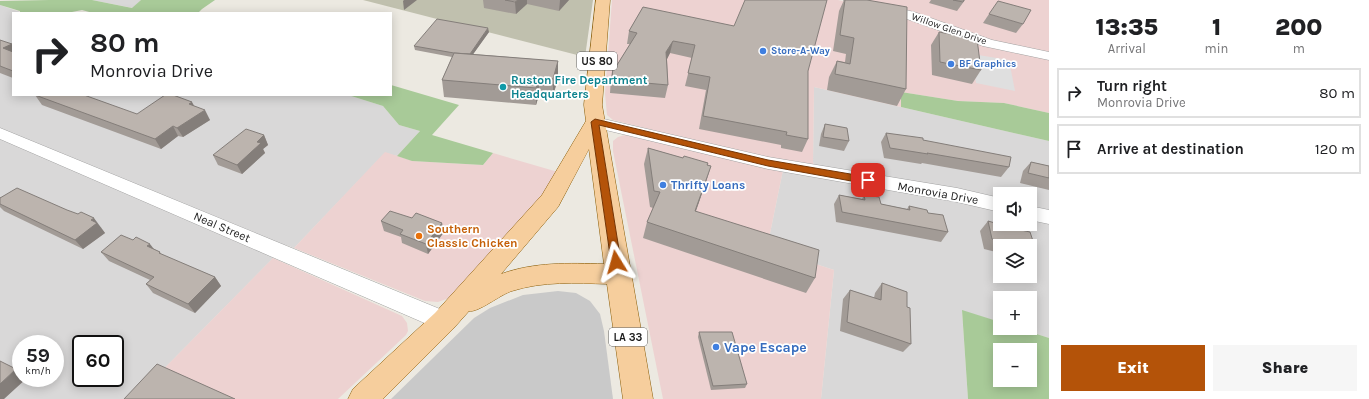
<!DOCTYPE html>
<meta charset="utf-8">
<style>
:root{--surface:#fff;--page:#f6f6f6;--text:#202124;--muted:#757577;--line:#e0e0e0;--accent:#b45309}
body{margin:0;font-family:Karla,sans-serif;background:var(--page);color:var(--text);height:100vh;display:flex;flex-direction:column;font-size:15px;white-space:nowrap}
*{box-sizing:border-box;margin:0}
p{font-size:13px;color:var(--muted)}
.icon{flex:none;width:22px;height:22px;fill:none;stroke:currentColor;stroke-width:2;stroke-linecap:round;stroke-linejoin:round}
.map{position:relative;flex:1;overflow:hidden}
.panel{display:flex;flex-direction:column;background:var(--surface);width:320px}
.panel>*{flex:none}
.guide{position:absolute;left:12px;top:12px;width:380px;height:84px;border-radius:0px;box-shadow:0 2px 10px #0003;background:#fff;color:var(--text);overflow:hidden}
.controls{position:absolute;left:993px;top:187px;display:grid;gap:8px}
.controls a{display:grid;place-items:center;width:44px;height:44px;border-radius:0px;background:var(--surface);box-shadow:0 2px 10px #0003;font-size:20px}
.speed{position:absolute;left:12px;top:335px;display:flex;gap:8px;font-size:20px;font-weight:700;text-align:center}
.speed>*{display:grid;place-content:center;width:52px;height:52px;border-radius:50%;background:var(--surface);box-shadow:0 2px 10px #0003;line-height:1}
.speed small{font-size:10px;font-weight:400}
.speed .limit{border:2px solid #111;border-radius:6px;background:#fff;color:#111}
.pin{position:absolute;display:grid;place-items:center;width:34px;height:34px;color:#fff;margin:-17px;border-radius:8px;box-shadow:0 2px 6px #0006}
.me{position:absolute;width:44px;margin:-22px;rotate:352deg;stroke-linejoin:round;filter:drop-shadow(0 0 3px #0008)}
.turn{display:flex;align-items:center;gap:14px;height:84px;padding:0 12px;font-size:18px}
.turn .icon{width:52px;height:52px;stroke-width:2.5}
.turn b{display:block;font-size:28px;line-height:34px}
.eta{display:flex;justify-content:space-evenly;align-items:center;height:68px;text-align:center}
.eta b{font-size:24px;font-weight:800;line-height:28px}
.button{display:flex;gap:8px;margin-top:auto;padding:8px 12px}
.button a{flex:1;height:46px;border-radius:0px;background:var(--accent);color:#fff;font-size:16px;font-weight:800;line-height:46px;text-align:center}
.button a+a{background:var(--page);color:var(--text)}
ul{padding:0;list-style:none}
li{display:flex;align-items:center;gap:12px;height:50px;margin:0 8px 6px;padding:0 4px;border:2px solid var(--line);border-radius:0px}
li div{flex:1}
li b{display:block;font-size:15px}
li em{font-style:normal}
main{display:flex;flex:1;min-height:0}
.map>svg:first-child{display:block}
.residential{fill:#d9d8d8;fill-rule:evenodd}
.commercial{fill:#edd2d1}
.religious{fill:#c9c9c9}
.construction{fill:#c0c0ae}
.forest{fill:#a8ca98;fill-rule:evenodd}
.parking{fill:#dfdfdf}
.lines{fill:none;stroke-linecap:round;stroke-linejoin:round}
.minor-casing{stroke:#a2a2a2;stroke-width:1}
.major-casing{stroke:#8a5d08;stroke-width:1}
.minor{fill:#fff;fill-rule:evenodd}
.major{fill:#f6ce9d;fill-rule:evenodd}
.wall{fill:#a29b96}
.shaded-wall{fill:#847e7a}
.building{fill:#bcb4ae;stroke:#847e7a}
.route{fill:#b45309;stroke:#753606}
.shop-dot{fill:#3f7fe0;stroke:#fff;stroke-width:1.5}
.culture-dot{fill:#0f9aa8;stroke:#fff;stroke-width:1.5}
.food-dot{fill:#e8710a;stroke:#fff;stroke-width:1.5}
.labels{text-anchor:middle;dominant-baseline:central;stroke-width:3.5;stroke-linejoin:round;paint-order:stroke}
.far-street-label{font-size:10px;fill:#1b1b1b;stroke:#fff}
.far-shop-label{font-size:10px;font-weight:bold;fill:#366cbe;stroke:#fff;text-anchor:start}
.shield{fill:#fff;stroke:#5f5f5f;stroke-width:1}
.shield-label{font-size:11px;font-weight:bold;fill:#1b1b1b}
.culture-label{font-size:12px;font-weight:bold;fill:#0d838f;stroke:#fff;text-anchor:start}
.shop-label{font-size:12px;font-weight:bold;fill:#366cbe;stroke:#fff;text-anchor:start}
.street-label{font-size:12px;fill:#1b1b1b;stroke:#fff}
.food-label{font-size:12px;font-weight:bold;fill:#c56008;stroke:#fff;text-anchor:start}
.near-shop-label{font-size:14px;font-weight:bold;fill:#366cbe;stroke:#fff;text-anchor:start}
</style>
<main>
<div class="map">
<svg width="1049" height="399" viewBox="0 0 1049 399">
<rect width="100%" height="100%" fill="#ece9e1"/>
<g class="residential">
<polygon points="92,0 141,0 133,8"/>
<path d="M 0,5 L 20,12 L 20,13 L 13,13 L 13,95 L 348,95 L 383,106 L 399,125 L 420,131 L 397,156 L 385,153 L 294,248 L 286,245 L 134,399 L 0,399 ZM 21,344 L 55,344 L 55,378 L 21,378 ZM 81,344 L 115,344 L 115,378 L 81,378 Z"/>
<path d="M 814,87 L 1049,141 L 1049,338 L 1018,328 L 1030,328 L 1030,298 L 1000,298 L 1000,322 L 962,311 L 968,399 L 821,399 L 834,270 L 767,248 L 783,170 L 815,167 L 813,162 ZM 1000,194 L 1030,194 L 1030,224 L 1000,224 ZM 1000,246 L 1030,246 L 1030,276 L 1000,276 Z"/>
</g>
<g class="commercial">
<polygon points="612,0 838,0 894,14 951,35 1049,60 1049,113 1004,103 958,101 901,92 901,107 814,87 813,162 815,167 767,159 613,120 607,115 605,94"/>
<polygon points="861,0 1049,0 1049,52 990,40"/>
<polygon points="625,135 783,170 767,248 834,270 821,399 663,399 613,151 613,141 618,137"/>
<polygon points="385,152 413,161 483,165 493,153 558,172 552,183 493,256 449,298 438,302 425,301 294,248"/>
<polygon points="273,258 402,316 407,323 408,331 406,335 338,399 134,399"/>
</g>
<polygon class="religious" points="558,291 576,293 590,301 600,314 604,331 613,399 391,399 474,318 490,308 523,295"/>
<polygon class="construction" points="363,0 593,0 585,57"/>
<g class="forest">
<polygon points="49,0 92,0 132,8 141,0 215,0 202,9 198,13 93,13 82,10 67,13 20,13 20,11 0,5 0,1"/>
<polygon points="391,85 459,105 432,135 493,153 483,165 412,161 397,156 420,131 399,125 383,106 348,95 391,95"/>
<polygon points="901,92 958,101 1004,103 1049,113 1049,141 901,107"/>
<path d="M 962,310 L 1000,322 L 1000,328 L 1018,328 L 1049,338 L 1049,399 L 968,399 ZM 1000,350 L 1030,350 L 1030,380 L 1000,380 Z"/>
</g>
<polygon class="parking" points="972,54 1009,60 1015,91 976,83"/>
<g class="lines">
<g class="minor-casing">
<g id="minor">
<polygon points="844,0 865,0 914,12 992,40 1049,52 1049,60 983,46 904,18 846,3"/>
<polygon points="595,117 768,157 957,188 1000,198 1000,212 957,202 768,169 589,126 587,122 589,118"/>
<polygon points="0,128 452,314 455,321 452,328 444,331 436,328 0,139"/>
<polygon points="1030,206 1049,210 1049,224 1030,220"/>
</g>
</g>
<g class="major-casing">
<path id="major" d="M 596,0 L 610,0 L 602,105 L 653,399 L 623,399 L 607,284 C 576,283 543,281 512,291 C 501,294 478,313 469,311 L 453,329 L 383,399 L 348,399 L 353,389 L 435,313 L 542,195 L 586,121 L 584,105 ZM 589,149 L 604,264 C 569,263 534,262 501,274 L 558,207 Z"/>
</g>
<use href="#minor" class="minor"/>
<use href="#major" class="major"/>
</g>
<g class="wall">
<polygon points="483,0 569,0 559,11 527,4 516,14 484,8"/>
<polygon points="844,0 867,0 906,89 897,106 827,90 829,77 837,61 845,62 846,54 833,51 839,11"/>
<polygon points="931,0 965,0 957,11 929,3"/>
<polygon points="643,7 808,71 808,139 802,152 781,148 781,145 699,129 706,90 685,86 692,58 670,53 667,59 668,85 665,98 610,93 611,78 613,65 617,65 630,44 627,44 629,31"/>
<polygon points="989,14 1023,24 1016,33 983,23"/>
<polygon points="489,32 473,54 558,61 558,78 553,96 539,95 536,105 444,97 442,80 452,57 415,50 414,46"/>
<polygon points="939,32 981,70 972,84 932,75 931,45"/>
<polygon points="0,40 13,46 13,78 0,73"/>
<polygon points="35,95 137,114 195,106 210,120 183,137 178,136 161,149 42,105"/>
<polygon points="825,124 849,141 844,151 819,146 821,134"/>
<polygon points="886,133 923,140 1009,167 1001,177 922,163 921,164 884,158 881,142"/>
<polygon points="264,135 268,145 263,149 265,153 242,174 218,165 213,155"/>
<polygon points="648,148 683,158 708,163 706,182 696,211 815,278 806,293 643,238 647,222 653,208 650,207 644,164"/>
<polygon points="1031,162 1049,166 1049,190 1020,183 1023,171"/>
<polygon points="839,195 862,199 864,195 881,204 907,209 909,206 928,213 948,232 941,242 836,222 834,204"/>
<polygon points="0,197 102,228 101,228 105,233 83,249 4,211 0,207"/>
<polygon points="995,220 1021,230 1036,250 1030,255 1030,246 1000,246 1000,253 984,249 980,231 988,221 992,223"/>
<polygon points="381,221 444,232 428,254 402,243 401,237 384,231"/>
<polygon points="154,249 160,252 162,255 215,277 221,286 195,313 153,293 146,284 150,280 109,261 101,252"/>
<polygon points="882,283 907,307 911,344 903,352 840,331 843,299 850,290 874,298 875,293"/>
<polygon points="699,332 747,384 745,388 711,390 698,337"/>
</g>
<g class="shaded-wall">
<polygon points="404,0 417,0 404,10 403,1"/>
<polygon points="518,0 527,0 527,4 516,14 515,2"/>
<polygon points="560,0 569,0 559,11"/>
<polygon points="488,28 489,32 469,60 469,56"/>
<polygon points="673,41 670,53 664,65 666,52"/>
<polygon points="12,44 13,46 13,56 3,48"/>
<polygon points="558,61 558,78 553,96 553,79"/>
<polygon points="539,78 539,95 536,105 536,88"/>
<polygon points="192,102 197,111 189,104"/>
<polygon points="205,110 210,120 183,137 177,128"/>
<polygon points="173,126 178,136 161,149 155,139"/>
<polygon points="264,135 268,145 263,149 265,153 242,174 237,165 257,142"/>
<polygon points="711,166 706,182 690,227 695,211"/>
<polygon points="94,218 105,233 83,249 75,240 91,220"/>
<polygon points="442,223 444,232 428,254 426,244"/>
<polygon points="150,244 157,253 147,246"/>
<polygon points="215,277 221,286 195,313 188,304"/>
<polygon points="16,369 21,373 21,378 27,378 4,399 0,399 0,384"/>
</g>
<g class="building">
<polygon points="505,0 518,0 515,2"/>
<polygon points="745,0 827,0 808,71 808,139 786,135 787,132 703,116 710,77 688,73 695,45 673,41 666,52 668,85 612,80 613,65 617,65 637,33 629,31 643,7 734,26"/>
<polygon points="845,0 867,0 907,7 906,89 835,74 837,61 850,64 854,38 840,35"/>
<polygon points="953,0 964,0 963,2"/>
<polygon points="998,1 1031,10 1023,24 989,14"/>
<polygon points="437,19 488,28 470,54 454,53 414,46"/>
<polygon points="939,32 977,39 981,70 940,62"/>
<polygon points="0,40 12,44 3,48 13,52 13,71 0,66"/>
<polygon points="454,53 558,61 553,79 539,78 536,88 442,80"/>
<polygon points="35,95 84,95 137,114 165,95 173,95 192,102 189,104 205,110 177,128 173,126 155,139"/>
<polygon points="825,124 847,128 849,141 823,137"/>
<polygon points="246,129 264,135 257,142 261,143 237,165 213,155"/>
<polygon points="886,133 923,138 923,140 1011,157 1009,167 927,153 928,154 890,148"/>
<polygon points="648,148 683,158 684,156 708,163 707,165 711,166 695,211 819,250 815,278 647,222 660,192 654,191"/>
<polygon points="1031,162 1049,166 1049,178 1028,173"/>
<polygon points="17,188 67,210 78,214 81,212 94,218 91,220 97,223 75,240 0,204 0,198"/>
<polygon points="839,195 865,200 864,195 879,197 881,204 910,210 909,206 927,210 928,213 943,215 948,232 842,212"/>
<polygon points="390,211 412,218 416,213 442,223 426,244 400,234 403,230 381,221"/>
<polygon points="995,220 1000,221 1000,224 1012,224 1020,226 1021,230 1030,232 1036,250 1030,248 1030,246 1021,246 992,239 988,221 995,223"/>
<polygon points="121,235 133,240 136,237 150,244 147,246 160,252 159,253 215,277 188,304 146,284 154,277 101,252"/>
<polygon points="882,283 907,292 907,307 910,308 911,344 847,322 850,290 881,300"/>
<polygon points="699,332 732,332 747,384 713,386"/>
<polygon points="0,361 16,369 0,384"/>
<polygon points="157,364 235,399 124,399"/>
</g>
<polygon class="route" points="595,119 768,160 868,177 873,180 868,184 768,166 599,125 621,262 619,264 612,264 611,262 591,122"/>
<g class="shop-dot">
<circle cx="763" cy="51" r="4"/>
<circle cx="951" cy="64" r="4"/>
<circle cx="663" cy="185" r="4"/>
<circle cx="716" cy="347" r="4"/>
</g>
<circle class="culture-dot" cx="503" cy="87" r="4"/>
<circle class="food-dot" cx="419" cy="236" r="4"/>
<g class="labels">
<g class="far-street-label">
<text transform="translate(949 29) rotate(19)">Willow Glen Drive</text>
</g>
<g class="far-shop-label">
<text x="771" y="51">Store-A-Way</text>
<text x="959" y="64">BF Graphics</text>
</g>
<g class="shield">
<rect x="577" y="52" width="40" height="18" rx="3"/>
<rect x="609" y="328" width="38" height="18" rx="3"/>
</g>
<g class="shield-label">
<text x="597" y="61">US 80</text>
<text x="628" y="337">LA 33</text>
</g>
<g class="culture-label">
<text x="511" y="80">Ruston Fire Department<tspan x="511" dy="14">Headquarters</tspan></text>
</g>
<g class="shop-label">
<text x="671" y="185">Thrifty Loans</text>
</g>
<g class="street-label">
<text transform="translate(938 193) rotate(10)">Monrovia Drive</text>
<text transform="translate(222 227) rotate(23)">Neal Street</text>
</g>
<g class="food-label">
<text x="427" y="229">Southern<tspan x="427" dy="14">Classic Chicken</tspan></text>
</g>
<g class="near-shop-label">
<text x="724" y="347">Vape Escape</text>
</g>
</g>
</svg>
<div class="controls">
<a><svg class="icon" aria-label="sound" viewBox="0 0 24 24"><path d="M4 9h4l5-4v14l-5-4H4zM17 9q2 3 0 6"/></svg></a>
<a><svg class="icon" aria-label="layers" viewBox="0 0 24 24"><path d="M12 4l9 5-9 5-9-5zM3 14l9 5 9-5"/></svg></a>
<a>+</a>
<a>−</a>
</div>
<div class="speed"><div>59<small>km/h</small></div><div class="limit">60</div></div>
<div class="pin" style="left:868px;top:180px;background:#d93025"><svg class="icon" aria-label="arrive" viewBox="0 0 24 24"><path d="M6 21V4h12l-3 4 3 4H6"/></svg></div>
<svg class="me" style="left:616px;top:262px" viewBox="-20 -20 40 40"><path d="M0-17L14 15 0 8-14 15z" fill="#b45309" stroke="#fff" stroke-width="4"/></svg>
<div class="guide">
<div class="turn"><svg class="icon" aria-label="right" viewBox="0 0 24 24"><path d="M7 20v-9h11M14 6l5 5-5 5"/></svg><div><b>80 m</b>Monrovia Drive</div></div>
</div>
</div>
<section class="panel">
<div class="eta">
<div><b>13:35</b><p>Arrival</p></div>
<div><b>1</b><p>min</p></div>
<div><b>200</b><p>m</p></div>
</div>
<ul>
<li><svg class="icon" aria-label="right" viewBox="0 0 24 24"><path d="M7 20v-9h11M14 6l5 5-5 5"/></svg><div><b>Turn right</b><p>Monrovia Drive</p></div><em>80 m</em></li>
<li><svg class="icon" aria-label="arrive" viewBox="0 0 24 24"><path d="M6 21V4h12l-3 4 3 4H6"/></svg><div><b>Arrive at destination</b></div><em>120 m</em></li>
</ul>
<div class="button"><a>Exit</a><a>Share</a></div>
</section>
</main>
